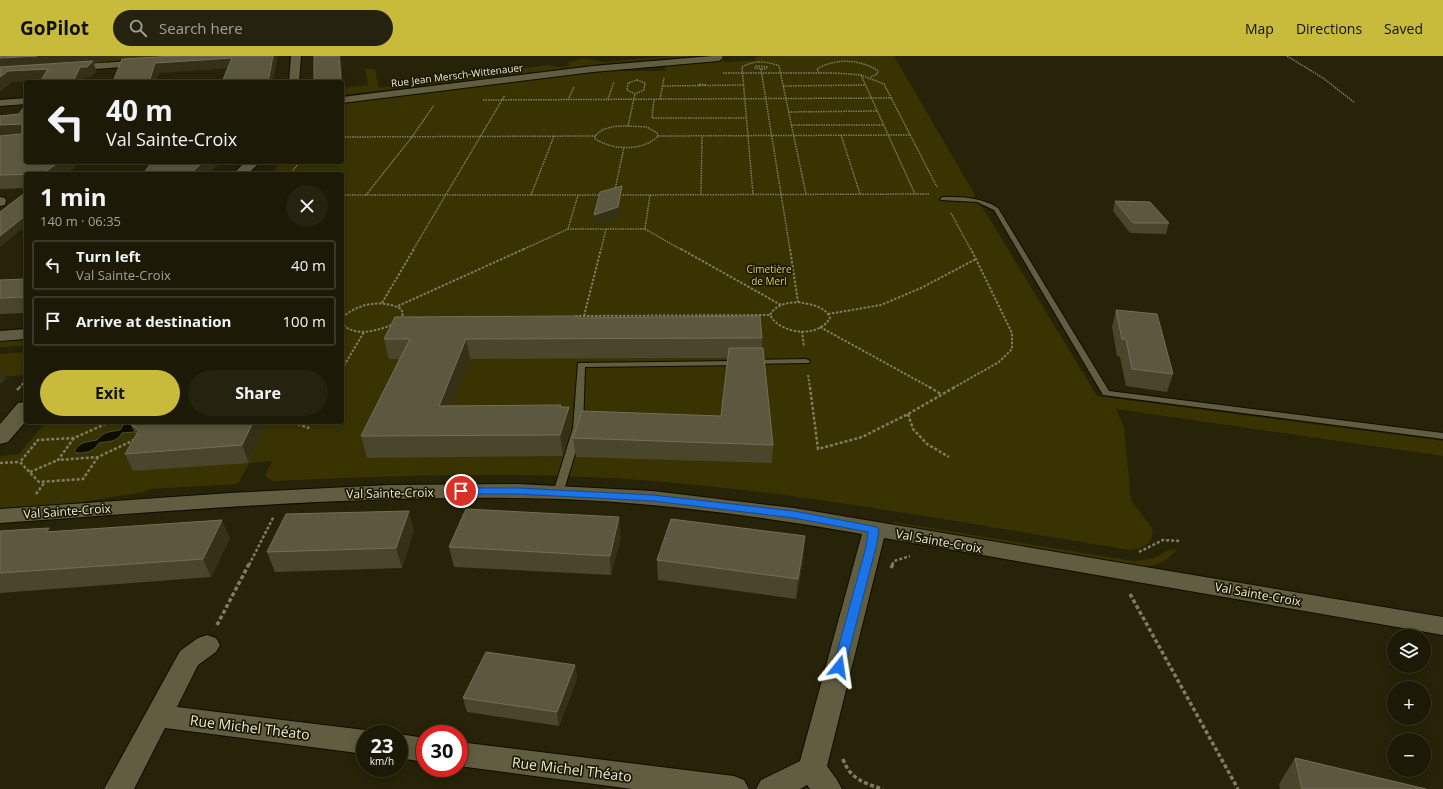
<!DOCTYPE html>
<meta charset="utf-8">
<style>
:root{--surface:#1c1a06;--page:#252310;--text:#f1f3f6;--muted:#a0a19b;--line:#3a3828;--accent:#c8bb3b}
body{margin:0;font-family:"Open Sans",sans-serif;background:var(--page);color:var(--text);height:100vh;display:flex;flex-direction:column;font-size:15px;white-space:nowrap}
*{box-sizing:border-box;margin:0}
p{font-size:13px;color:var(--muted)}
.icon{flex:none;width:22px;height:22px;fill:none;stroke:currentColor;stroke-width:2;stroke-linecap:round;stroke-linejoin:round}
.map{position:relative;flex:1;overflow:hidden}
.sheet{position:absolute;left:24px;top:116px;width:320px;height:252px;display:flex;flex-direction:column;background:var(--surface);border-radius:4px;box-shadow:0 2px 10px #0003,0 0 0 1px var(--line)}
.sheet>*{flex:none}
.guide{position:absolute;left:24px;top:24px;width:320px;height:84px;border-radius:4px;box-shadow:0 2px 10px #0003,0 0 0 1px var(--line);background:#1c1a06;color:var(--text);overflow:hidden}
.fabs{position:absolute;left:1387px;top:573px;display:grid;gap:8px}
.fabs a{display:grid;place-items:center;width:44px;height:44px;border-radius:50%;background:var(--surface);box-shadow:0 2px 10px #0003,0 0 0 1px var(--line);font-size:20px}
.speed{position:absolute;left:356px;top:669px;display:flex;gap:8px;font-size:20px;font-weight:700;text-align:center}
.speed>*{display:grid;place-content:center;width:52px;height:52px;border-radius:50%;background:var(--surface);box-shadow:0 2px 10px #0003,0 0 0 1px var(--line);line-height:1}
.speed small{font-size:10px;font-weight:400}
.speed .limit{border:6px solid #d22;background:#fff;color:#111}
.pin{position:absolute;display:grid;place-items:center;width:34px;height:34px;color:#fff;margin:-17px;border:2px solid #fff;border-radius:50%;box-shadow:0 1px 4px #0007}
.me{position:absolute;width:44px;margin:-22px;rotate:15deg;stroke-linejoin:round;filter:drop-shadow(0 0 3px #0008)}
.turn{display:flex;align-items:center;gap:14px;height:84px;padding:0 16px;font-size:18px}
.turn .icon{width:52px;height:52px;stroke-width:2.5}
.turn b{display:block;font-size:28px;line-height:34px}
.round{display:grid;place-items:center;flex:none;width:42px;height:42px;border-radius:21px;background:var(--page)}
.overview{display:flex;align-items:center;justify-content:space-between;height:68px;padding:0 16px}
h1{font-size:24px;font-weight:700;line-height:30px}
.cta{display:flex;gap:8px;margin-top:auto;padding:8px 16px}
.cta a{flex:1;height:46px;border-radius:24px;background:var(--accent);color:#111;font-size:16px;font-weight:700;line-height:46px;text-align:center}
.cta a+a{background:var(--page);color:var(--text)}
ul{padding:0;list-style:none}
li{display:flex;align-items:center;gap:12px;height:50px;margin:0 8px 6px;padding:0 8px;border:2px solid var(--line);border-radius:4px}
li div{flex:1}
li b{display:block;font-size:15px}
li em{font-style:normal}
header{display:flex;align-items:center;gap:24px;box-sizing:border-box;height:56px;padding:0 20px;background:var(--accent);color:#111}
header strong{font-size:19px}
nav{display:flex;gap:22px;margin-inline-start:auto;font-size:14px}
.search{width:280px;height:36px;background:var(--page);display:flex;align-items:center;gap:10px;box-sizing:border-box;padding:0 14px;border-radius:22px;color:var(--muted);font-size:15px}
.map>svg:first-child{display:block}
.green{fill:#383300}
.water{fill:#0f0c00;stroke:#514f42}
.lines{fill:none;stroke-linecap:round;stroke-linejoin:round}
.lane-casing{stroke:#0f0c00;stroke-width:2}
.street-casing{stroke:#0f0c00;stroke-width:2}
.secondary-casing{stroke:#0f0c00;stroke-width:2}
.path-far3{stroke:#7e7c66;stroke-width:1.5;stroke-dasharray:1.5 1;stroke-linecap:butt}
.path-far2{stroke:#7e7c66;stroke-width:2;stroke-dasharray:2.5 1.5;stroke-linecap:butt}
.path-far1{stroke:#7e7c66;stroke-width:2.5;stroke-dasharray:3 2;stroke-linecap:butt}
.path{stroke:#7e7c66;stroke-width:3.5;stroke-dasharray:4 2.5;stroke-linecap:butt}
.lane{fill:#605d40;fill-rule:evenodd}
.street{fill:#605d40;fill-rule:evenodd}
.secondary{fill:#605d40;fill-rule:evenodd}
.wall{fill:#49462c}
.shaded-wall{fill:#343116}
.building{fill:#5b583f;stroke:#726f57}
.route{fill:#1a73e8;stroke:#114b97}
.labels{text-anchor:middle;dominant-baseline:central;stroke-width:3.5;stroke-linejoin:round;paint-order:stroke}
.far-street-label{font-size:10px;fill:#ecebdb;stroke:#1c1901}
.far-park-label{font-size:10px;fill:#d8cb56;stroke:#1c1901}
.street-label{font-size:12px;fill:#ecebdb;stroke:#1c1901}
.near-street-label{font-size:14px;fill:#ecebdb;stroke:#1c1901}
</style>
<header>
<strong>GoPilot</strong>
<div class="search"><svg class="icon" aria-label="search" viewBox="0 0 24 24"><circle cx="10" cy="10" r="6"/><path d="M15 15l6 6"/></svg>Search here</div>
<nav><a>Map</a><a>Directions</a><a>Saved</a></nav>
</header>
<div class="map">
<svg width="1443" height="733" viewBox="0 0 1443 733">
<rect width="100%" height="100%" fill="#262308"/>
<g class="green">
<polygon points="112,0 229,0 103,8"/>
<polygon points="672,0 696,0 609,7 342,39 342,32 368,29 365,13 375,13 379,32 487,19 483,15 487,14 517,13 548,9 558,11 569,10 568,6 584,2 604,6"/>
<path d="M 762,0 L 894,0 L 975,139 L 972,143 L 983,152 L 1097,340 L 1443,385 L 1443,400 L 1116,353 L 1124,371 L 1131,444 L 1152,472 L 1153,478 L 1148,488 L 1141,492 L 1130,494 C 972,469 814,438 654,425 C 527,415 399,419 272,425 L 265,420 L 272,405 L 249,407 L 238,428 L 149,433 L 145,436 L 69,448 L 0,453 L 0,400 L 19,398 L 46,366 L 342,366 L 342,118 L 270,118 L 282,106 L 342,106 L 342,47 L 613,13 L 615,15 L 667,15 L 665,14 L 665,8 L 723,4 L 725,6 L 756,4 L 754,1 Z"/>
<polygon points="26,283 26,290 0,291 0,284"/>
<polygon points="26,296 26,319 0,321 0,298"/>
<path d="M 894,466 L 1133,505 C 1141,504 1149,504 1156,501 C 1164,497 1167,493 1177,493 C 1165,508 1155,510 1137,511 L 893,470 Z"/>
</g>
<path class="water" d="M 128,366 L 144,366 L 140,373 L 134,376 L 122,377 C 116,387 109,385 99,387 C 93,396 87,397 77,397 L 74,395 C 81,385 87,386 97,384 C 104,375 110,376 120,374 L 124,368 Z"/>
<g class="lines">
<g class="lane-casing">
<g id="lane">
<path d="M 943,141 C 963,141 981,141 998,152 L 1109,335 L 1443,377 L 1443,383 L 1103,339 L 994,154 L 977,146 L 941,144 L 940,143 Z"/>
<polygon points="806,303 810,305 809,307 753,308 749,306 753,304"/>
<polygon points="739,305 743,307 742,309 585,311 583,372 563,437 558,440 554,439 553,437 573,372 578,307"/>
</g>
</g>
<g class="street-casing">
<g id="street">
<polygon points="712,0 722,0 723,2 719,5 593,16 342,47 342,41 593,10"/>
<polygon points="146,4 150,7 149,9 69,15 64,12 69,9"/>
<polygon points="26,42 26,48 0,50 0,44"/>
<polygon points="0,141 5,142 6,145 5,149 0,150"/>
<polygon points="26,273 26,283 0,285 0,275"/>
<path d="M 518,428 L 653,435 L 794,452 L 1443,561 L 1443,579 L 884,482 L 827,710 L 837,724 L 842,733 L 810,733 L 807,729 L 800,733 L 756,733 L 761,724 L 800,705 L 862,478 C 748,458 632,443 517,442 C 344,440 172,455 0,467 L 0,453 L 230,437 L 389,429 Z"/>
<polygon points="207,579 216,582 220,589 216,596 198,609 177,651 365,674 375,678 365,678 365,698 165,672 134,733 104,733 180,595 198,582"/>
<polygon points="398,678 399,678 425,682 425,706 399,702"/>
<polygon points="459,686 734,720 744,724 749,733 632,733 459,710"/>
</g>
</g>
<g class="secondary-casing">
<g id="secondary">
<polygon points="291,0 301,0 299,26 289,26"/>
<polygon points="245,106 260,106 248,118 233,118"/>
<polygon points="26,346 26,365 8,386 0,388 0,368 18,347"/>
</g>
</g>
<g class="path-far3">
<polyline points="1287,0 1323,22 1355,47"/>
<polygon points="756,10 768,11 764,13 755,12"/>
<polyline points="761,13 790,194"/>
<polyline points="723,17 835,17 861,19 884,28 937,131"/>
<path d="M 819,17 L 817,13 C 835,2 861,3 878,15 L 877,18 L 871,21"/>
<polyline points="861,19 915,138"/>
<polygon points="637,24 645,27 644,34 635,38 627,34 628,27"/>
<polyline points="662,30 743,29"/>
<polyline points="699,30 699,28 707,29"/>
<polyline points="783,30 865,29"/>
<polyline points="608,43 614,26"/>
<polyline points="654,43 652,62 746,62"/>
<polyline points="660,43 664,22"/>
<polyline points="483,44 892,42"/>
<polyline points="568,44 574,31"/>
<polyline points="788,56 877,55"/>
<polyline points="791,69 884,69"/>
<path d="M 628,70 L 647,71 L 657,77 L 658,80 C 642,96 613,94 595,83 L 595,80 C 604,70 616,70 628,70 Z"/>
<polyline points="628,70 635,38"/>
<polyline points="841,79 860,138"/>
<polyline points="658,80 910,79"/>
<polyline points="342,81 595,80"/>
<polyline points="290,118 300,106"/>
<polyline points="615,134 624,91"/>
<polyline points="701,138 702,80"/>
<path d="M 753,138 L 742,11 C 754,4 767,5 779,10 L 806,138"/>
<polyline points="342,139 601,139"/>
<polyline points="366,139 412,81 434,49"/>
<polyline points="531,139 554,80"/>
<polyline points="578,139 568,173 645,173 650,139"/>
<polyline points="620,139 929,138"/>
<polyline points="951,157 971,194"/>
<polyline points="645,173 682,194"/>
<polyline points="413,194 505,39"/>
<polyline points="522,194 568,173"/>
<polyline points="601,194 606,173"/>
</g>
<g class="path-far2">
<polyline points="681,193 781,249"/>
<polyline points="790,193 798,246"/>
<path d="M 798,246 C 809,248 826,250 830,262 C 818,283 780,278 770,259 C 776,248 787,247 798,246 Z"/>
<polyline points="382,247 414,193"/>
<polyline points="398,250 524,193"/>
<polyline points="828,258 881,249 921,232 976,203"/>
<polyline points="575,260 770,259"/>
<polyline points="584,260 601,193"/>
<path d="M 342,261 C 346,259 349,256 353,254 C 367,246 387,245 401,253 L 403,257 L 401,263"/>
<path d="M 344,261 L 343,268 C 354,282 380,274 394,268"/>
<polyline points="820,271 931,332"/>
<polyline points="802,275 804,291"/>
<polyline points="342,313 364,276"/>
<polyline points="808,319 810,332"/>
<polyline points="19,332 26,324"/>
<polyline points="953,332 999,306 1012,293 1012,277 971,193"/>
</g>
<g class="path-far1">
<polyline points="810,331 818,393 862,381 908,358 955,331"/>
<polyline points="929,331 941,338"/>
<polyline points="17,334 20,331"/>
<polyline points="908,358 913,373 927,388 949,401"/>
<polyline points="293,366 308,372 311,366"/>
<polyline points="74,382 58,404 98,401 134,384"/>
<polyline points="98,401 83,423 39,426 20,406 38,384 74,382 110,366"/>
<polyline points="0,407 20,406"/>
<polyline points="30,416 58,404"/>
<polyline points="36,438 45,426"/>
<polyline points="1139,496 1163,484 1180,485"/>
<polyline points="249,509 274,460"/>
<polyline points="892,509 894,505 910,500"/>
</g>
<g class="path">
<polyline points="891,512 893,508"/>
<polyline points="1130,538 1238,733"/>
<polyline points="217,569 249,508"/>
<path d="M 843,703 C 849,722 865,728 883,733"/>
</g>
<use href="#lane" class="lane"/>
<use href="#street" class="street"/>
<use href="#secondary" class="secondary"/>
</g>
<g class="wall">
<polygon points="26,48 26,106 81,106 65,118 26,118 26,132 0,133 0,60 19,58"/>
<polygon points="1115,145 1169,167 1166,178 1130,177 1113,155"/>
<polygon points="26,223 26,257 0,258 0,224"/>
<polygon points="1116,254 1173,318 1167,336 1126,330 1120,301 1117,300 1112,271"/>
<polygon points="578,262 762,282 762,292 773,389 772,407 576,401 573,382 721,360 728,302 470,303 452,350 561,349 561,351 571,372 563,400 367,402 361,380 399,303 389,303 384,283"/>
<polygon points="131,369 263,376 249,407 133,415 125,398 136,379"/>
<polygon points="414,474 402,512 275,516 267,496"/>
<polygon points="0,475 51,475 230,482 211,521 0,537"/>
<polygon points="621,481 611,519 454,511 449,491"/>
<polygon points="804,500 796,543 658,524 657,504"/>
<polygon points="575,609 577,623 559,670 467,656 463,642"/>
<polygon points="1295,702 1426,733 1280,733 1279,728"/>
</g>
<g class="shaded-wall">
<polygon points="37,0 112,0 106,6 93,7 97,15 91,21 84,22 82,26 73,26 80,11 0,13 0,2"/>
<polygon points="273,0 278,0 273,26 268,26"/>
<polygon points="339,0 341,0 343,32 342,32 342,26 324,26"/>
<polygon points="232,2 235,12 159,17 156,26 149,26 155,7"/>
<polygon points="48,13 53,24 12,26 0,36 0,21 8,15"/>
<polygon points="21,68 26,80 0,82 0,69"/>
<polygon points="59,106 81,106 65,118 42,118"/>
<polygon points="203,106 221,106 208,118 190,118"/>
<polygon points="622,130 622,140 619,161 595,169 594,159"/>
<polygon points="26,159 26,170 0,191 0,180"/>
<polygon points="466,283 470,303 444,371 439,350"/>
<polygon points="0,308 7,322 0,329"/>
<polygon points="561,349 563,369 569,351 571,372 563,400 560,379"/>
<polygon points="253,366 259,366 263,376 249,407 242,389"/>
<polygon points="409,455 414,474 402,512 396,492"/>
<polygon points="619,461 621,481 611,519 610,500"/>
<polygon points="222,464 230,482 211,521 203,503"/>
<polygon points="49,472 59,490 46,476"/>
<polygon points="805,480 804,500 796,543 798,523"/>
<polygon points="575,609 577,623 559,670 557,656"/>
</g>
<g class="building">
<polygon points="0,0 37,0 0,2"/>
<polygon points="173,0 273,0 268,26 222,26 232,2 155,7 149,26 113,26 122,3"/>
<polygon points="314,0 339,0 341,25 324,26 314,26"/>
<polygon points="93,5 87,11 80,11 73,26 40,26 48,13 8,15 0,21 0,11"/>
<polygon points="26,48 26,106 59,106 42,118 0,119 0,80 21,78 22,77 22,69 21,68 0,69 0,60 19,58"/>
<polygon points="152,106 203,106 190,118 143,118"/>
<polygon points="622,130 618,151 594,159 600,136"/>
<polygon points="26,136 26,159 0,180 0,156"/>
<polygon points="1115,145 1150,146 1169,167 1133,167"/>
<polygon points="26,223 26,241 0,242 0,224"/>
<polygon points="1116,254 1157,258 1173,318 1132,313 1126,283 1122,283"/>
<polygon points="578,260 577,262 760,260 762,282 466,283 439,350 561,349 560,351 569,351 560,379 361,380 410,283 384,283 395,261"/>
<polygon points="729,292 763,292 773,389 573,382 582,355 721,360"/>
<polygon points="139,366 253,366 242,389 125,398 139,374 131,369"/>
<polygon points="466,453 619,461 610,500 449,491"/>
<polygon points="409,455 396,492 267,496 286,458"/>
<polygon points="671,463 805,480 798,523 657,504"/>
<polygon points="222,464 203,503 0,517 0,475 49,472 46,476"/>
<polygon points="486,596 575,609 557,656 463,642"/>
<polygon points="1295,702 1426,733 1302,733"/>
</g>
<polygon class="route" points="461,432 518,432 653,439 794,455 877,471 879,474 876,491 845,611 843,614 839,616 835,614 833,611 866,491 868,476 794,462 653,445 518,438 457,438 456,435 457,433"/>
<g class="labels">
<g class="far-street-label">
<text transform="translate(457 19) rotate(-7)">Rue Jean Mersch-Wittenauer</text>
</g>
<g class="far-park-label">
<text x="769" y="213">Cimetière<tspan x="769" dy="12">de Merl</tspan></text>
</g>
<g class="street-label">
<text transform="translate(390 437) rotate(-1)">Val Sainte-Croix</text>
<text transform="translate(67 455) rotate(-4)">Val Sainte-Croix</text>
<text transform="translate(939 485) rotate(10)">Val Sainte-Croix</text>
<text transform="translate(1258 538) rotate(10)">Val Sainte-Croix</text>
</g>
<g class="near-street-label">
<text transform="translate(250 671) rotate(7)">Rue Michel Théato</text>
<text transform="translate(572 713) rotate(7)">Rue Michel Théato</text>
</g>
</g>
</svg>
<div class="fabs">
<a><svg class="icon" aria-label="layers" viewBox="0 0 24 24"><path d="M12 4l9 5-9 5-9-5zM3 14l9 5 9-5"/></svg></a>
<a>+</a>
<a>−</a>
</div>
<div class="speed"><div>23<small>km/h</small></div><div class="limit">30</div></div>
<div class="pin" style="left:461px;top:435px;background:#d93025"><svg class="icon" aria-label="arrive" viewBox="0 0 24 24"><path d="M6 21V4h12l-3 4 3 4H6"/></svg></div>
<svg class="me" style="left:839px;top:611px" viewBox="-20 -20 40 40"><path d="M0-17L14 15 0 8-14 15z" fill="#1a73e8" stroke="#fff" stroke-width="4"/></svg>
<div class="guide">
<div class="turn"><svg class="icon" aria-label="left" viewBox="0 0 24 24"><path d="M17 20v-9H6M10 6l-5 5 5 5"/></svg><div><b>40 m</b>Val Sainte-Croix</div></div>
</div>
<section class="sheet">
<div class="overview"><div><h1>1 min</h1><p>140 m · 06:35</p></div><a class="round"><svg class="icon" aria-label="close" viewBox="0 0 24 24"><path d="M6 6l12 12M18 6L6 18"/></svg></a></div>
<ul>
<li><svg class="icon" aria-label="left" viewBox="0 0 24 24"><path d="M17 20v-9H6M10 6l-5 5 5 5"/></svg><div><b>Turn left</b><p>Val Sainte-Croix</p></div><em>40 m</em></li>
<li><svg class="icon" aria-label="arrive" viewBox="0 0 24 24"><path d="M6 21V4h12l-3 4 3 4H6"/></svg><div><b>Arrive at destination</b></div><em>100 m</em></li>
</ul>
<div class="cta"><a>Exit</a><a>Share</a></div>
</section>
</div>
